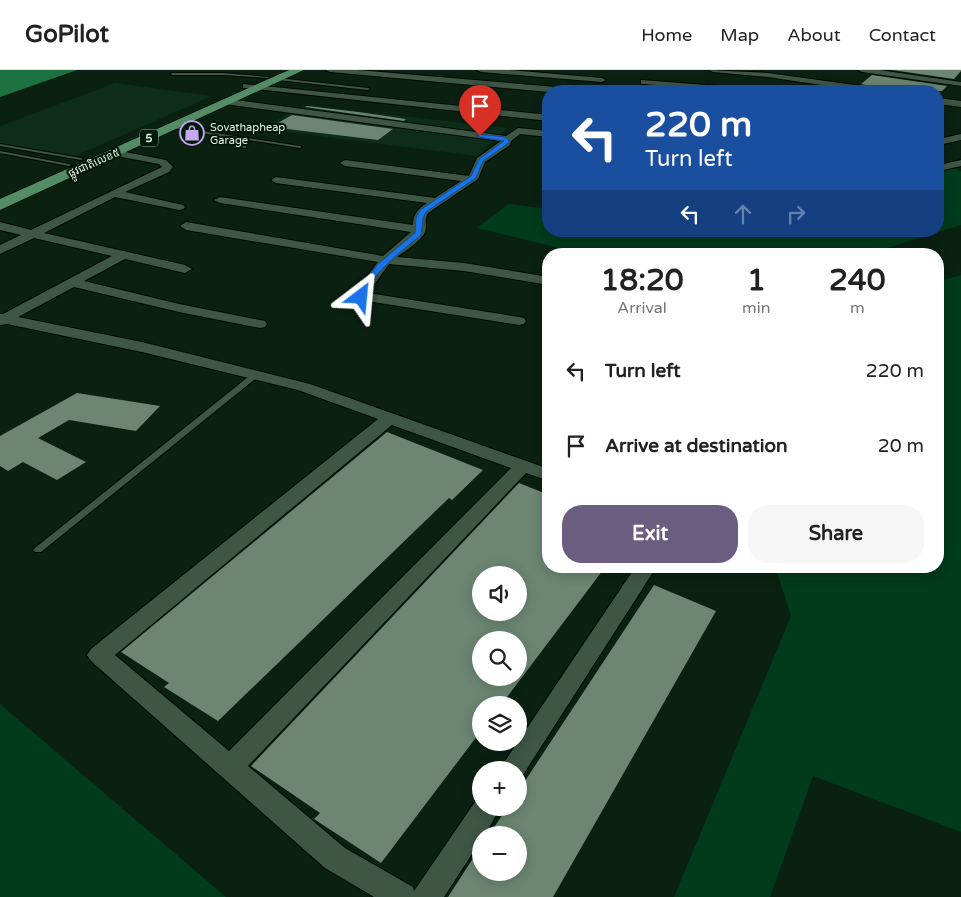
<!DOCTYPE html>
<meta charset="utf-8">
<style>
:root{--surface:#fff;--page:#f6f6f6;--text:#222;--muted:#767676;--line:#e0e0e0;--accent:#6b5d7f}
body{margin:0;font-family:"Varela Round","Noto Sans Khmer",sans-serif;background:var(--page);color:var(--text);height:100vh;display:flex;flex-direction:column;font-size:19px;white-space:nowrap}
*{box-sizing:border-box;margin:0}
p{font-size:16px;color:var(--muted)}
.icon{flex:none;width:28px;height:28px;fill:none;stroke:currentColor;stroke-width:2;stroke-linecap:round;stroke-linejoin:round}
.map{position:relative;flex:1;overflow:hidden}
.panel{position:absolute;left:542px;top:178px;width:402px;height:325px;display:flex;flex-direction:column;background:var(--surface);border-radius:20px;box-shadow:0 2px 12px #0003}
.panel>*{flex:none}
.banner{position:absolute;left:542px;top:15px;width:402px;height:152px;border-radius:20px;box-shadow:0 2px 12px #0003;background:#1a4fa0;color:#fff;overflow:hidden}
.buttons{position:absolute;left:472px;top:496px;display:grid;gap:10px}
.buttons a{display:grid;place-items:center;width:55px;height:55px;border-radius:50%;background:var(--surface);box-shadow:0 2px 12px #0003;font-size:25px}
.pin{position:absolute;display:grid;place-items:center;width:42px;height:42px;color:#fff;margin:-51px -21px;border-radius:50% 50% 50% 0;rotate:-45deg;box-shadow:0 0 5px #0007}
.pin .icon{rotate:45deg}
.me{position:absolute;width:55px;margin:-28px;rotate:29deg;stroke-linejoin:round;filter:drop-shadow(0 0 4px #0008)}
.turn{display:flex;align-items:center;gap:18px;height:105px;padding:0 20px;font-size:22px}
.turn .icon{width:65px;height:65px;stroke-width:2.5}
.turn b{display:block;font-size:35px;line-height:42px}
.lanes{display:flex;align-items:center;height:48px;padding:0 20px;background:#0003;justify-content:center;gap:25px;direction:ltr}
.lanes .off{opacity:.35}
.eta{display:flex;justify-content:space-evenly;align-items:center;height:85px;text-align:center}
.eta b{font-size:30px;font-weight:800;line-height:35px}
.button{display:flex;gap:10px;margin-top:auto;padding:10px 20px}
.button a{flex:1;height:58px;border-radius:20px;background:var(--accent);color:#fff;font-size:20px;font-weight:800;line-height:58px;text-align:center}
.button a+a{background:var(--page);color:var(--text)}
ul{padding:0;list-style:none}
li{display:flex;align-items:center;gap:15px;height:75px;padding:0 20px}
li div{flex:1}
li b{display:block;font-size:19px}
li em{font-style:normal}
header{display:flex;align-items:center;gap:30px;box-sizing:border-box;height:70px;padding:0 25px;background:var(--surface);border-bottom:1px solid var(--line)}
header strong{font-size:24px}
nav{display:flex;gap:28px;margin-inline-start:auto;font-size:18px}
.map>svg:first-child{display:block}
.built{fill:#0d2c19}
.green{fill:#003b1b}
.water{fill:#1e7241}
.building{fill:#6c8673;fill-rule:evenodd}
.lines{fill:none;stroke-linecap:round;stroke-linejoin:round}
.service-casing{stroke:#000a01;stroke-width:2}
.minor-casing{stroke:#000a01;stroke-width:2}
.trunk-casing{stroke:#000a01;stroke-width:1}
.service{fill:#3e5745;fill-rule:evenodd}
.minor{fill:#3e5745;fill-rule:evenodd}
.trunk{fill:#538c65;fill-rule:evenodd}
.route{fill:#1a73e8;stroke:#114b97}
.labels{text-anchor:middle;dominant-baseline:central;stroke-width:4.5;stroke-linejoin:round;paint-order:stroke}
.far-poi-label{font-size:11px;fill:#e2f0e5;stroke:#021809;text-anchor:start}
.shield{fill:#021809;stroke:#9fafa3;stroke-width:1}
.shield-label{font-size:11px;font-weight:bold;fill:#e2f0e5}
.far-street-label{font-size:11px;fill:#e2f0e5;stroke:#021809}
</style>
<header>
<strong>GoPilot</strong>
<nav><a>Home</a><a>Map</a><a>About</a><a>Contact</a></nav>
</header>
<div class="map">
<svg width="961" height="827" viewBox="0 0 961 827">
<rect width="100%" height="100%" fill="#0a2112"/>
<g class="built">
<polygon points="115,13 212,26 75,86 0,73 0,56"/>
<polygon points="304,35 507,58 478,86 263,59"/>
</g>
<g class="green">
<polygon points="939,97 949,97 961,101 961,155 868,184 583,184 477,158 509,134 549,139 549,161 939,161"/>
<polygon points="961,205 961,762 813,706 770,827 674,827 791,546 775,496 939,496 939,211"/>
<polygon points="0,634 226,827 0,827"/>
</g>
<polygon class="water" points="0,0 77,0 0,27"/>
<g class="building">
<polygon points="892,0 961,0 961,1 954,9"/>
<polygon points="872,5 947,16 942,21 895,21 861,14"/>
<polygon points="307,36 358,42 406,49 404,51 305,37"/>
<polygon points="292,45 393,59 378,70 271,57"/>
<polygon points="77,323 160,336 136,361 69,350 38,368 86,392 57,410 23,392 8,401 0,396 0,366"/>
<polygon points="387,362 483,400 452,430 449,428 218,651 164,617 169,613 121,582"/>
<path d="M 519,413 L 549,425 L 549,496 L 606,496 L 501,635 L 481,635 L 481,661 L 381,793 L 314,749 L 320,743 L 251,696 ZM 481,505 L 519,505 L 519,542 L 481,542 ZM 481,570 L 519,570 L 519,608 L 481,608 Z"/>
<polygon points="654,515 716,541 553,827 448,827 481,776 481,802 519,802 519,765 489,765 507,738 519,738 519,720"/>
</g>
<g class="lines">
<g class="service-casing">
<g id="service">
<polygon points="171,3 223,3 269,7 267,8 223,5 172,5"/>
<polygon points="277,8 368,18 370,19 368,20 278,10"/>
<polygon points="170,56 300,76 302,77 300,78 223,66 220,69 246,76 246,78 244,78 215,70 215,68 219,66 172,58"/>
<polygon points="0,74 81,88 83,89 81,90 0,76"/>
<polygon points="0,81 69,94 71,95 69,96 0,83"/>
<polygon points="253,303 259,303 260,305 41,482 35,482 33,480 35,478"/>
</g>
</g>
<g class="minor-casing">
<g id="minor">
<polygon points="326,0 357,0 568,18 572,21 549,22 330,2"/>
<polygon points="477,0 509,0 602,8 606,10 602,12 481,2"/>
<polygon points="709,0 768,3 876,18 880,21 861,21 768,7 713,2"/>
<polygon points="858,0 879,0 961,12 961,16 862,2"/>
<polygon points="641,10 746,18 750,21 721,21 644,14 641,14"/>
<polygon points="243,14 549,45 549,51 246,18 243,18"/>
<polygon points="939,28 961,31 961,37 939,34"/>
<path d="M 227,29 L 506,66 L 518,58 L 549,61 L 549,67 L 520,64 L 511,71 L 510,75 L 485,92 L 478,109 L 428,143 C 424,150 427,157 425,162 C 421,171 405,181 397,187 L 464,193 L 549,207 L 549,215 L 464,201 L 389,194 L 368,223 L 519,247 L 524,248 L 526,251 L 524,254 L 519,255 L 354,229 L 352,226 L 378,192 L 186,160 L 180,156 L 186,152 L 383,186 L 411,162 L 220,133 L 214,130 L 220,127 L 413,155 C 413,144 418,139 427,133 L 276,113 L 271,110 L 276,107 L 435,128 L 461,111 L 345,96 L 340,93 L 345,90 L 469,106 L 477,88 L 501,71 L 224,34 L 224,30 Z"/>
<polygon points="961,64 961,70 939,75 939,69"/>
<path d="M 115,80 L 166,90 L 173,97 L 169,102 L 125,122 L 183,135 L 185,137 L 183,139 L 179,140 L 115,127 L 44,163 L 185,195 L 192,199 L 185,203 L 125,189 L 84,211 L 179,234 L 260,250 L 265,251 L 267,254 L 265,257 L 260,258 L 179,242 L 74,217 L 18,247 L 142,272 L 310,314 L 549,399 L 549,411 L 526,403 L 248,696 L 345,778 L 413,817 L 414,821 L 477,729 L 481,728 L 481,738 L 500,738 L 485,765 L 481,765 L 481,770 L 444,827 L 374,827 L 325,798 L 91,591 L 87,585 L 91,579 L 378,349 L 298,320 L 142,282 L 7,254 L 0,255 L 0,244 L 3,244 L 112,186 L 34,168 L 0,184 L 0,175 L 21,165 L 0,160 L 0,152 L 31,160 L 162,97 L 159,94 L 111,85 L 111,81 ZM 392,355 L 511,398 L 229,681 L 115,585 Z"/>
<polygon points="961,90 961,96 939,101 939,95"/>
<polygon points="636,496 657,496 521,708 519,709 519,700 499,700"/>
</g>
</g>
<g class="trunk-casing">
<polygon id="trunk" points="289,0 304,0 0,140 0,129"/>
</g>
<use href="#service" class="service"/>
<use href="#minor" class="minor"/>
<use href="#trunk" class="trunk"/>
</g>
<path class="route" d="M 478,64 L 505,67 L 510,72 L 483,91 L 476,108 L 426,142 L 423,148 L 421,165 C 402,181 368,206 364,229 L 358,229 L 355,223 L 378,194 L 415,163 L 416,148 L 420,140 L 471,106 L 479,89 L 504,71 L 478,67 Z"/>
<defs>
<g id="shop-ring" transform="scale(1.25)"><circle r="9.5" fill="#021809" stroke="#c5a6f0" stroke-width="1.5"/><path d="M-5-2.5h2.3a2.7 3.5 0 0 1 5.4 0H5L5.5 6h-11ZM-1.5-2.5h3a1.5 2.3 0 0 0-3 0Z" fill="#c5a6f0"/></g>
</defs>
<g fill-rule="evenodd">
<use href="#shop-ring" x="192" y="63"/>
</g>
<g class="labels">
<g class="far-poi-label">
<text x="210" y="57">Sovathapheap<tspan x="210" dy="13">Garage</tspan></text>
</g>
<rect class="shield" x="140" y="59.5" width="18" height="17" rx="4"/>
<g class="shield-label">
<text x="149" y="68">5</text>
</g>
<g class="far-street-label">
<text transform="translate(94 93) rotate(-24)">ផ្លូវជាតិលេខ៥</text>
</g>
</g>
</svg>
<div class="buttons">
<a><svg class="icon" aria-label="sound" viewBox="0 0 24 24"><path d="M4 9h4l5-4v14l-5-4H4zM17 9q2 3 0 6"/></svg></a>
<a><svg class="icon" aria-label="search" viewBox="0 0 24 24"><circle cx="10" cy="10" r="6"/><path d="M15 15l6 6"/></svg></a>
<a><svg class="icon" aria-label="layers" viewBox="0 0 24 24"><path d="M12 4l9 5-9 5-9-5zM3 14l9 5 9-5"/></svg></a>
<a>+</a>
<a>−</a>
</div>
<div class="pin" style="left:480px;top:66px;background:#d93025"><svg class="icon" aria-label="arrive" viewBox="0 0 24 24"><path d="M6 21V4h12l-3 4 3 4H6"/></svg></div>
<svg class="me" style="left:361px;top:227px" viewBox="-20 -20 40 40"><path d="M0-17L14 15 0 8-14 15z" fill="#1a73e8" stroke="#fff" stroke-width="4"/></svg>
<div class="banner">
<div class="turn"><svg class="icon" aria-label="left" viewBox="0 0 24 24"><path d="M17 20v-9H6M10 6l-5 5 5 5"/></svg><div><b>220 m</b>Turn left</div></div>
<div class="lanes"><svg class="icon" aria-label="left" viewBox="0 0 24 24"><path d="M17 20v-9H6M10 6l-5 5 5 5"/></svg><svg class="icon off" aria-label="ahead" viewBox="0 0 24 24"><path d="M12 20V5M6 11l6-6 6 6"/></svg><svg class="icon off" aria-label="right" viewBox="0 0 24 24"><path d="M7 20v-9h11M14 6l5 5-5 5"/></svg></div>
</div>
<section class="panel">
<div class="eta">
<div><b>18:20</b><p>Arrival</p></div>
<div><b>1</b><p>min</p></div>
<div><b>240</b><p>m</p></div>
</div>
<ul>
<li><svg class="icon" aria-label="left" viewBox="0 0 24 24"><path d="M17 20v-9H6M10 6l-5 5 5 5"/></svg><div><b>Turn left</b></div><em>220 m</em></li>
<li><svg class="icon" aria-label="arrive" viewBox="0 0 24 24"><path d="M6 21V4h12l-3 4 3 4H6"/></svg><div><b>Arrive at destination</b></div><em>20 m</em></li>
</ul>
<div class="button"><a>Exit</a><a>Share</a></div>
</section>
</div>
